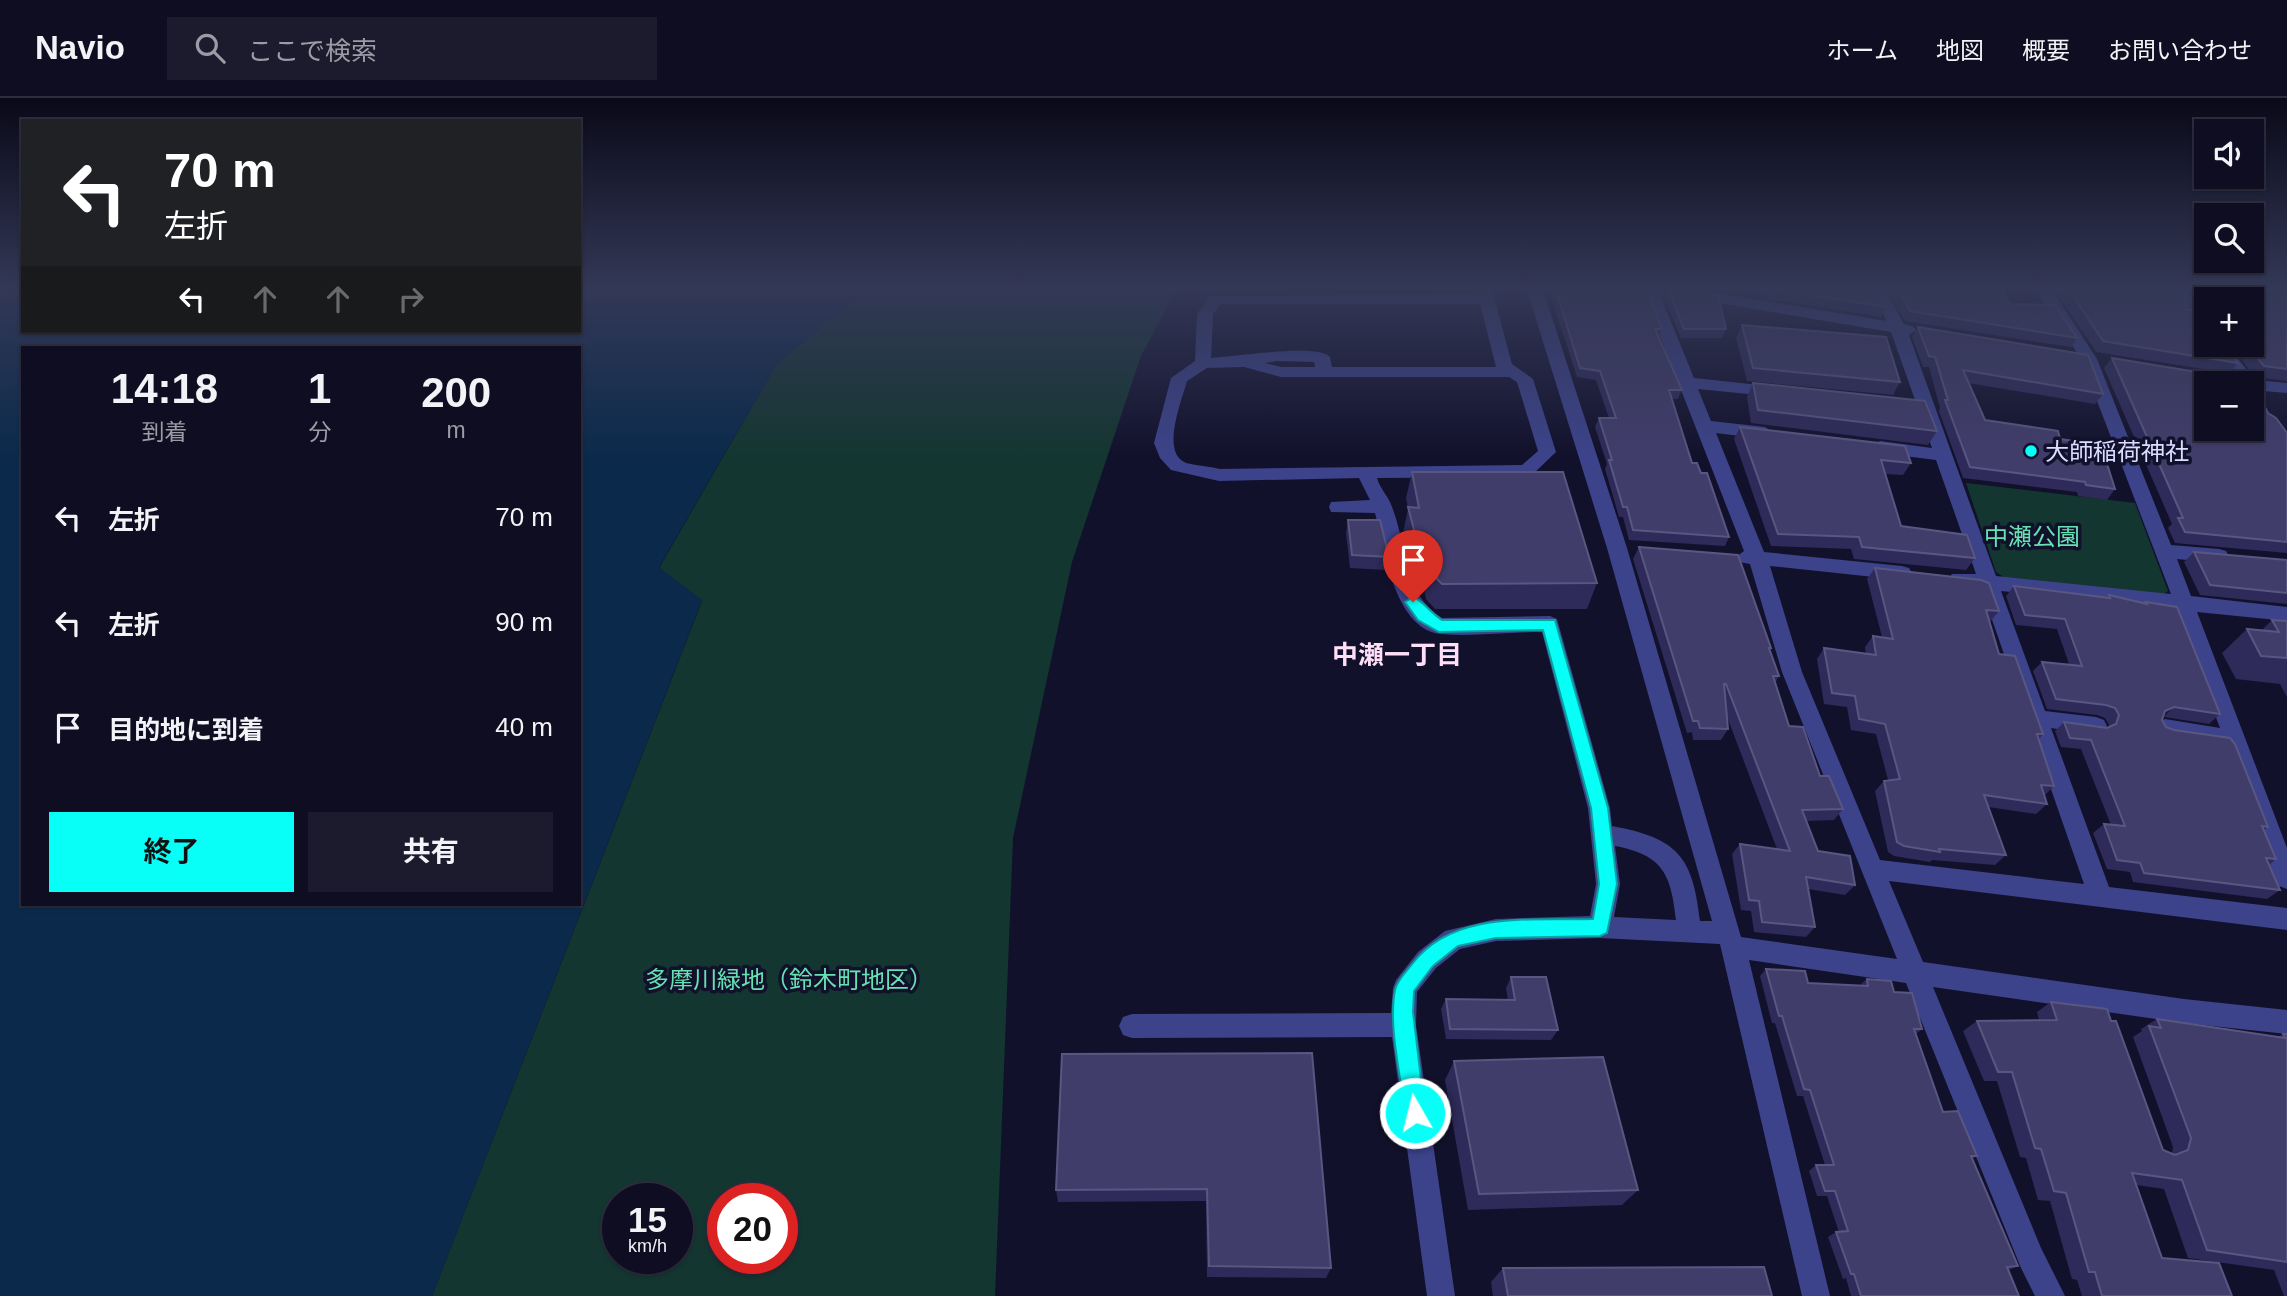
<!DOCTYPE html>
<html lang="ja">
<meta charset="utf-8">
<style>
:root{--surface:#0e0d21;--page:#1c1b2e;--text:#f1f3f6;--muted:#9b9ca5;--line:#2e2d3f;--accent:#08fff8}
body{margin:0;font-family:Arial,"Noto Sans JP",sans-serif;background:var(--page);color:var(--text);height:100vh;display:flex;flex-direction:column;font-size:26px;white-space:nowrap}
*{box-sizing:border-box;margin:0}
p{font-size:23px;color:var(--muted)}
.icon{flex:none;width:38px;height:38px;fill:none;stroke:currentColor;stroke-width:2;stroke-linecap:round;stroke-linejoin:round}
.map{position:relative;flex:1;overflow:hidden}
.side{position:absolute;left:21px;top:248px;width:560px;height:560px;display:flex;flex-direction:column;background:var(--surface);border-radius:0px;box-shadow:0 2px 5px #0004,0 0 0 2px var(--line)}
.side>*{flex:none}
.guide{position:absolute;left:21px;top:21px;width:560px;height:214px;border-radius:0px;box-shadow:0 2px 5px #0004,0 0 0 2px var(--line);background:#202124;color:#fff;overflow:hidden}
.fabs{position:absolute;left:2194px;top:21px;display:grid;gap:14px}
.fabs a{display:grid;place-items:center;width:70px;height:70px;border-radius:0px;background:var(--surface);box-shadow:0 2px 5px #0004,0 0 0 2px var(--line);font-size:35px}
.speed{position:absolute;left:602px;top:1085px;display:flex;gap:14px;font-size:35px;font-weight:700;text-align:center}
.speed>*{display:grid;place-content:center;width:91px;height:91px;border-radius:50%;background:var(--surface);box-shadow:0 2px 5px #0004,0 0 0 2px var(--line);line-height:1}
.speed small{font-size:18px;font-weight:400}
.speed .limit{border:10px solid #d22;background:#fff;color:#111}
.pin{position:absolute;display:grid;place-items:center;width:60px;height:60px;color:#fff;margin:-72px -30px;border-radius:50% 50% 50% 0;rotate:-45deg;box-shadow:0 0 7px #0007}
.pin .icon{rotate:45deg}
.me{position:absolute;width:77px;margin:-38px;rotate:352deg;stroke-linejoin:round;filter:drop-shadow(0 0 5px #0008)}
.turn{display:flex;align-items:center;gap:24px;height:147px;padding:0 28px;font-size:32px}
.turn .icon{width:91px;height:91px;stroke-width:2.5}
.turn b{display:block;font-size:49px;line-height:60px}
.lanes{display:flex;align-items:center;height:66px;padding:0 28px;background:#0003;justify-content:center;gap:35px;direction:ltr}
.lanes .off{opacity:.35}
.eta{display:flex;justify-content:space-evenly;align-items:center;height:119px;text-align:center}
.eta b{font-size:42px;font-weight:700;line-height:49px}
.primary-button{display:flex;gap:14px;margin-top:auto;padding:14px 28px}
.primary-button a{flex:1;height:80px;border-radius:0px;background:var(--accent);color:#111;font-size:28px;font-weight:700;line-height:80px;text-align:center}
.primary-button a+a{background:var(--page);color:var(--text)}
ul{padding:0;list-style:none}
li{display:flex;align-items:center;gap:21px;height:105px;padding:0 28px}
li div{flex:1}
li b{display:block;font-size:26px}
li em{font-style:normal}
header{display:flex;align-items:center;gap:42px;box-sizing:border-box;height:98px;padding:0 35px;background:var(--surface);border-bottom:2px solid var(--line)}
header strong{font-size:33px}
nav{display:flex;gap:38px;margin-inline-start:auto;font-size:24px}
.search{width:490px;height:63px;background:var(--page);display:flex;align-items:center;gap:18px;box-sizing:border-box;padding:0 24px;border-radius:0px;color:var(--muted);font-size:26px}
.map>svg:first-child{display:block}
.green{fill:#143630;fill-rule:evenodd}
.water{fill:#0b2a4b;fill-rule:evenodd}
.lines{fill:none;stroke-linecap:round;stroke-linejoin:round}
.minor{fill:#3c438a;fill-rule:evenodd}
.wall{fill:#2e2a59}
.shaded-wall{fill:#1b1840}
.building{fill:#413d6b;stroke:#595682;stroke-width:2;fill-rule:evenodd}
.route{fill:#08fff8;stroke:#05a6a1;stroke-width:2}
.poi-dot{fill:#08fff8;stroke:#12112c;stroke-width:2.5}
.labels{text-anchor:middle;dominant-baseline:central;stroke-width:7;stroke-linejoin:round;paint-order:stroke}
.poi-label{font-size:24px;fill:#dcdcff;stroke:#12112c;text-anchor:start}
.park-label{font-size:24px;fill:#66e1b2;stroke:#12112c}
.neighbourhood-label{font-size:26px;font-weight:bold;fill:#ffdef7;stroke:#12112c}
</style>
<header>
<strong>Navio</strong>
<div class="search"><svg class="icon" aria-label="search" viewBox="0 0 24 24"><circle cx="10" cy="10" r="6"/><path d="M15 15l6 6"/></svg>ここで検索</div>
<nav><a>ホーム</a><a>地図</a><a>概要</a><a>お問い合わせ</a></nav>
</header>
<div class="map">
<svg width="2287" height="1198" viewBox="0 0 2287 1198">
<rect width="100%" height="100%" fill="#12112c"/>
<g class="green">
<path d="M 861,192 L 1176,192 L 1141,258 L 1072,464 L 1013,740 L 995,1198 L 432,1198 L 702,503 L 659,470 L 776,267 ZM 618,1101 L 677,1101 L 677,1160 L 618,1160 ZM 723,1101 L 782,1101 L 782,1160 L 723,1160 Z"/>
<polygon points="1966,385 2135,405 2168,493 2162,497 2005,480 1996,474"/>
</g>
<path class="water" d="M 0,192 L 23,192 L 23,233 L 579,233 L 579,192 L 865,192 L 776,267 L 659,469 L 702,502 L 432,1198 L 0,1198 ZM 23,250 L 579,250 L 579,807 L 23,807 Z"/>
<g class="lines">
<g class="minor">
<path d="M 1476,192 L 1492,192 L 1512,266 L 1533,281 L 1556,354 L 1532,377 L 1526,379 L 1377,380 C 1380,391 1389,399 1392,409 C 1408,449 1402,495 1442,520 L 1550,518 L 1557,521 L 1610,710 L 1612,728 C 1677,740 1693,758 1700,823 L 1712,823 L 1607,450 L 1527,192 L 1543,192 L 1627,450 L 1741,839 L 1897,861 L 1782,574 L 1750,466 L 1739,464 L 1736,459 L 1744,453 L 1642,192 L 1658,192 L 1694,280 L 1778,289 L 1786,294 L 1778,299 L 1698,291 L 1711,323 L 1765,329 L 1774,335 L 1765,341 L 1716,335 L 1764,454 L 1902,468 L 1909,470 L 1912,475 L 1909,480 L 1902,482 L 1770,468 L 1802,574 L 1880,762 L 2084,786 L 1981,490 L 1952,486 L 1949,481 L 1952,476 L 1976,476 L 1936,362 L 1880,355 L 1871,349 L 1880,343 L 1932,350 L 1891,234 L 1672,197 L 1664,192 L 1698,192 L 1887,223 L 1870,192 L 1886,192 L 1904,226 L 1914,229 L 1916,232 L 1909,237 L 1996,478 L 2171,496 L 2081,261 L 2036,192 L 2052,192 L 2097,261 L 2171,447 L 2219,451 L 2226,453 L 2229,458 L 2226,463 L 2219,465 L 2177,461 L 2191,498 L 2287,509 L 2287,523 L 2197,514 L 2287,750 L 2287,791 L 2279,788 L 2275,781 L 2227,648 L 2165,639 L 2157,636 L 2154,630 L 2157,624 L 2165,621 L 2220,630 L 2176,512 L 2001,493 L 2045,613 L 2096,619 L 2104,622 L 2107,628 L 2104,634 L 2096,637 L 2051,630 L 2109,789 L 2287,810 L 2287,832 L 1889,783 L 1923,864 L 2184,901 L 2287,912 L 2287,936 L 2184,925 L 1933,889 L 2041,1150 L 2065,1198 L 2035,1198 L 2021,1170 L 1906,885 L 1749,862 L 1830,1198 L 1802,1198 L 1720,846 L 1600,840 L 1496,843 L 1460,851 L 1436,870 L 1417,894 L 1416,927 L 1455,1198 L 1427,1198 L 1392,939 L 1132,940 L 1123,937 L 1119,928 L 1123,919 L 1132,916 L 1391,915 L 1393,890 L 1396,882 L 1418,854 L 1445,833 L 1496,821 L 1590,818 L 1596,786 L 1588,710 L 1542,534 C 1509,534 1473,539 1440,536 C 1394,530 1384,450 1375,415 L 1331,414 L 1329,409 L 1331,404 L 1370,402 L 1359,380 L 1219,383 L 1171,372 L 1160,360 L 1154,345 L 1171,280 L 1195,263 L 1197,216 L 1210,198 L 1477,196 ZM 1221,206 L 1480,206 L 1496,269 L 1332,269 L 1330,259 C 1318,245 1234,259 1211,260 L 1213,216 ZM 1277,263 L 1314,264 L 1315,269 L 1281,269 L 1265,265 ZM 1244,269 L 1281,279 L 1509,279 L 1517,284 L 1538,353 L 1522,367 L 1220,371 C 1209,368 1197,368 1186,365 C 1160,355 1182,302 1187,283 L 1207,270 ZM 1615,748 C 1663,757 1671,776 1676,822 L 1614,819 L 1620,786 Z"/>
<polygon points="2171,192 2187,192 2207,218 2207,234 2201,232"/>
<polygon points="2212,247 2228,247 2254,282 2287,285 2287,295 2252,292 2252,285 2239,285"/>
</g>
</g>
<g class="wall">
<polygon points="1549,192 1647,192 1662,231 1658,239 1682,292 1678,301 1672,301 1692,365 1701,375 1729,439 1725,448 1629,442 1623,419 1619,419 1605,371 1607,366 1595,329 1599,320 1609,320 1596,282 1577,279"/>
<polygon points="1661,192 1684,192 1726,231 1722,240 1681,240"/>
<polygon points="1760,192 1877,192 1886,209 1881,219 1764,200"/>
<polygon points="1887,192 2002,192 2010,206 2077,240 2071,249 1905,223"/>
<polygon points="2055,192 2183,192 2186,212 2238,265 2229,275 2096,254"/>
<polygon points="2228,192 2287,192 2287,283 2255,279 2230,247 2252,247 2252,201 2233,201 2227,193"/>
<polygon points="1742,227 1900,284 1893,297 1747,283 1736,240"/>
<polygon points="1918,229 2103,296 2095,306 1968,285 1985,322 2060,341 2115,391 2107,402 2078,398 2077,394 1963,380 1939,313 1940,310 1929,269 1923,269 1912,239"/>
<polygon points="2112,260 2268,315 2287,335 2287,455 2175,445 2168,430 2172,426 2104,270"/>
<polygon points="1753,285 1937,333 1928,347 1751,325 1747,299"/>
<polygon points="1740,329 1911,365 1903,377 1885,376 1901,428 1975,460 1966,472 1854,461 1851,451 1771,448 1734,341"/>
<polygon points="1412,374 1597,485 1587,511 1435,511 1426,501 1420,473 1412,473 1403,435 1408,411 1406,400"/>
<polygon points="1348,422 1389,459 1386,472 1350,470 1346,435"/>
<polygon points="1639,449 1771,550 1770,552 1779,578 1775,585 1789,628 1820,678 1843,711 1834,722 1806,723 1818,753 1855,787 1845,797 1808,791 1815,829 1806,839 1754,834 1751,813 1741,812 1732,756 1740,746 1777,751 1726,616 1728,631 1721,642 1693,642 1692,634 1687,635 1633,461"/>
<polygon points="2194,454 2287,462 2287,506 2200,497 2184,464"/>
<polygon points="1875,470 1999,513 1990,524 1999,556 2043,636 2039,641 2054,688 2044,698 2047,706 2036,716 1988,709 2006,757 1995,767 1932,762 1930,764 1894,758 1888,754 1875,693 1884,683 1888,682 1876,636 1851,632 1847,609 1824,606 1817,561 1824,550 1866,556 1865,549 1873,538 1882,539 1867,481"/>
<polygon points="2014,488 2107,499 2109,497 2145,506 2146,504 2220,616 2209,626 2164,619 2162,622 2166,629 2268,729 2264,732 2276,761 2269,767 2280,792 2267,801 2133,784 2130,774 2107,771 2093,735 2104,726 2111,727 2081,651 2061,649 2055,633 2064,624 2107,630 2109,629 2109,627 2105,620 2097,617 2047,611 2033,573 2042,564 2069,566 2057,531 2016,527 2006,498"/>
<polygon points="2272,522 2287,523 2287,599 2280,586 2236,581 2222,555 2247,531 2261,533"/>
<polygon points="1766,871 1808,885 1860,887 1867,881 1894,894 1922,931 1916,936 1943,1014 1977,1058 1972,1061 2018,1168 2009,1172 2019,1198 1851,1198 1846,1180 1843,1181 1828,1139 1836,1134 1839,1134 1827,1098 1817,1098 1809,1073 1816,1067 1825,1067 1803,998 1797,998 1775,925 1772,925 1760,878"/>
<polygon points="1511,879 1558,932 1551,942 1446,941 1441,911 1446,901 1508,902 1506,890"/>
<polygon points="2051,904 2163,1052 2172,1055 2173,1049 2133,939 2142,933 2141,931 2157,921 2278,939 2283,936 2287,936 2287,1198 2284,1198 2274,1172 2188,1160 2164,1091 2136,1087 2162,1160 2232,1198 2082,1198 2077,1182 2072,1181 2050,1103 2038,1102 2026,1060 2020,1059 1997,983 1984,983 1963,933 1977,923 2039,922 2037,914"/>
<polygon points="1062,956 1331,1170 1326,1180 1207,1179 1206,1103 1058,1104 1056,1092"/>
<polygon points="1454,963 1638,1092 1622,1107 1468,1112 1445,982"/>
<polygon points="1503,1170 1772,1198 1493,1198 1491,1184"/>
</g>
<polygon class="shaded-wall" points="2174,609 2164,619 2155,623 2165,613"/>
<g class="building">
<polygon points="1556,192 1647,192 1662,231 1655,231 1682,292 1669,292 1692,365 1697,365 1701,375 1707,375 1729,439 1633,432 1627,409 1623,409 1609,362 1612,362 1599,320 1616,320 1600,273 1580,270"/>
<polygon points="1668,192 1684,192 1718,197 1726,231 1684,231"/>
<polygon points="1777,192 1877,192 1886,209"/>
<polygon points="1898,192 2002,192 2010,206 2055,207 2077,240 1910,213"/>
<polygon points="2069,192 2183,192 2184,193 2186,212 2196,212 2207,223 2207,247 2225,247 2238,265 2103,243"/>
<polygon points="2241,192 2287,192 2287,271 2264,268 2247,247 2252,247 2252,219 2261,220 2252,207 2252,201 2248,201"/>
<polygon points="1742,227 1886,239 1900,284 1753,270"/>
<polygon points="1918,229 2088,257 2103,296 1963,272 1985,322 2058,333 2060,341 2101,347 2115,391 2086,387 2085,384 1970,369 1945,302 1948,302 1935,259 1929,258"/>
<path d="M 2112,260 L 2215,277 L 2249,277 L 2268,315 L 2276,320 L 2287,335 L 2287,444 L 2185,434 L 2178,420 L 2183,420 ZM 2207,285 L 2252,285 L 2252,331 L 2207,331 Z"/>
<polygon points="1753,285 1925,303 1937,333 1758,312"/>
<polygon points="1740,329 1905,348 1911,365 1881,362 1901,428 1967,437 1975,460 1862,449 1859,439 1778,436"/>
<polygon points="1412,374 1563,374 1597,485 1442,486 1432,476 1427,447 1418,447 1408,409 1419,410"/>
<polygon points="1348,422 1380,422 1389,459 1352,457"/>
<polygon points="1639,449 1738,457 1771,550 1769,550 1779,578 1773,578 1789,628 1803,629 1820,678 1829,678 1843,711 1802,712 1818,753 1850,758 1855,787 1806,779 1815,829 1762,824 1759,803 1749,802 1740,746 1790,753 1726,586 1724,586 1728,631 1700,630 1698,623 1693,623"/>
<polygon points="2194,454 2287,462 2287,495 2210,487"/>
<polygon points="1875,470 1981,482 1989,485 1999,513 1986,512 1999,556 2015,558 2043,636 2037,636 2054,688 2041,687 2047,706 1984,697 2006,757 1939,751 1940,754 1904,748 1897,744 1884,683 1900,681 1885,626 1859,621 1855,598 1832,595 1824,550 1876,557 1873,538 1893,541"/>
<polygon points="2014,488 2110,500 2109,497 2147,506 2146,504 2177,509 2220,616 2174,609 2165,613 2162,622 2166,629 2174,632 2230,640 2235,646 2268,729 2262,728 2276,761 2266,760 2280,792 2144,775 2140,765 2117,762 2104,726 2125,728 2091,642 2070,640 2064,624 2107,630 2116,626 2119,617 2115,610 2106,607 2056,601 2042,564 2082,568 2065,521 2025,517"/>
<polygon points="2272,522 2287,523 2287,560 2261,558 2247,531 2279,534"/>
<polygon points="1766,871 1805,873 1808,885 1868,888 1867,881 1891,883 1894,894 1912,895 1922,931 1914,931 1943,1014 1958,1013 1977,1058 1971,1058 2018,1168 2007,1169 2019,1198 1861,1198 1854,1176 1851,1176 1836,1134 1848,1133 1835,1093 1825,1093 1816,1067 1834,1067 1810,992 1804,991 1782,918 1779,918"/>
<polygon points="1511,879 1546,879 1558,932 1450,931 1446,901 1515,902"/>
<polygon points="2051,904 2107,911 2111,923 2116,923 2163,1052 2175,1057 2188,1052 2191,1040 2149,928 2161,930 2157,921 2285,940 2283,936 2287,936 2287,1164 2207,1152 2182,1082 2132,1075 2162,1160 2219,1165 2232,1198 2102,1198 2095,1174 2089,1174 2066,1095 2054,1093 2041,1051 2035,1050 2012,974 1998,974 1977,923 2057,922"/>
<polygon points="1312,955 1331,1170 1209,1168 1207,1091 1056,1092 1062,956"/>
<polygon points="1603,959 1638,1092 1479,1096 1454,963"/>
<polygon points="1764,1169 1772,1198 1508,1198 1503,1170"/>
</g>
<linearGradient id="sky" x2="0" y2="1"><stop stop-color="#0a0918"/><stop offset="0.53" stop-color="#333856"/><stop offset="1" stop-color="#333856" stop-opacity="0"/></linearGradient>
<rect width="2287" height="359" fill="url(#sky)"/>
<path class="route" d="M 1413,499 C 1421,501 1432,516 1442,522 L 1555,522 L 1608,710 L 1617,786 L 1607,835 L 1600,838 L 1496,840 L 1458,848 L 1433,868 L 1414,893 L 1413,914 L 1425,1015 L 1422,1022 L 1415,1025 L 1408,1022 L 1405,1015 C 1401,978 1388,928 1395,892 C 1397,882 1406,874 1413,865 C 1454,812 1532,823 1593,821 L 1599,786 L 1591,710 L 1543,532 L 1439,534 L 1418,522 L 1405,504 Z"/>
<circle class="poi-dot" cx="2031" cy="353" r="7"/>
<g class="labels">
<g class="poi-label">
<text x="2045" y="353">大師稲荷神社</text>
</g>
<g class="park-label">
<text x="2032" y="438">中瀬公園</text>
<text x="789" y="881">多摩川緑地（鈴木町地区）</text>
</g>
<g class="neighbourhood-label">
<text x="1397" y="557">中瀬一丁目</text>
</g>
</g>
</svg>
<div class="fabs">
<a><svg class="icon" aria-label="sound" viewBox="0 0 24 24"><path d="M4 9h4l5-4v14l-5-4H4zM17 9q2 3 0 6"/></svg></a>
<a><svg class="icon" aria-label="search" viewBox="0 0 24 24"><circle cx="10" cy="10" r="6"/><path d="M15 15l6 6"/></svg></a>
<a>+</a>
<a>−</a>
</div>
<div class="speed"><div>15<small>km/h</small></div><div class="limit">20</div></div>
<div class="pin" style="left:1413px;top:504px;background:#d93025"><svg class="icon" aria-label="arrive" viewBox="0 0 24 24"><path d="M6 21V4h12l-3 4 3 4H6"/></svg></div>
<svg class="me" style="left:1415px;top:1015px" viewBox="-20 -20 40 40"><circle r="17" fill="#08fff8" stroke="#fff" stroke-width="3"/><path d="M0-11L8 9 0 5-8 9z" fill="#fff"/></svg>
<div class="guide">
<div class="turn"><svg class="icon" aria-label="left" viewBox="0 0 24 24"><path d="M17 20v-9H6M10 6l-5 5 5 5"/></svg><div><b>70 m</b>左折</div></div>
<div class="lanes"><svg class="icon" aria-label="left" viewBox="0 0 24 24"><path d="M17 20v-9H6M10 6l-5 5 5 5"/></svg><svg class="icon off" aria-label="ahead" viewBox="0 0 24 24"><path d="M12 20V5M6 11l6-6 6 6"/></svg><svg class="icon off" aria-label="ahead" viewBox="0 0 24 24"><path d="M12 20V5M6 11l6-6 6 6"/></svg><svg class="icon off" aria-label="right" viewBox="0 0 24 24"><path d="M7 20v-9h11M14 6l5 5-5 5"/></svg></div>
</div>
<section class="side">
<div class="eta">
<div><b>14:18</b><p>到着</p></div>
<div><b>1</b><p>分</p></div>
<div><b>200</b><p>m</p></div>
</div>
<ul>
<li><svg class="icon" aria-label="left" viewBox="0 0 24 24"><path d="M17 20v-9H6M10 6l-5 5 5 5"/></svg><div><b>左折</b></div><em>70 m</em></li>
<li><svg class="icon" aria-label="left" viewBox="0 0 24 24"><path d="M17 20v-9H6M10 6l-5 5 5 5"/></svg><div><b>左折</b></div><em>90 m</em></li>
<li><svg class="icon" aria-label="arrive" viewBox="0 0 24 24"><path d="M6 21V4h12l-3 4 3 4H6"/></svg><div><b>目的地に到着</b></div><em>40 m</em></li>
</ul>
<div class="primary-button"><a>終了</a><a>共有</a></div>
</section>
</div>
